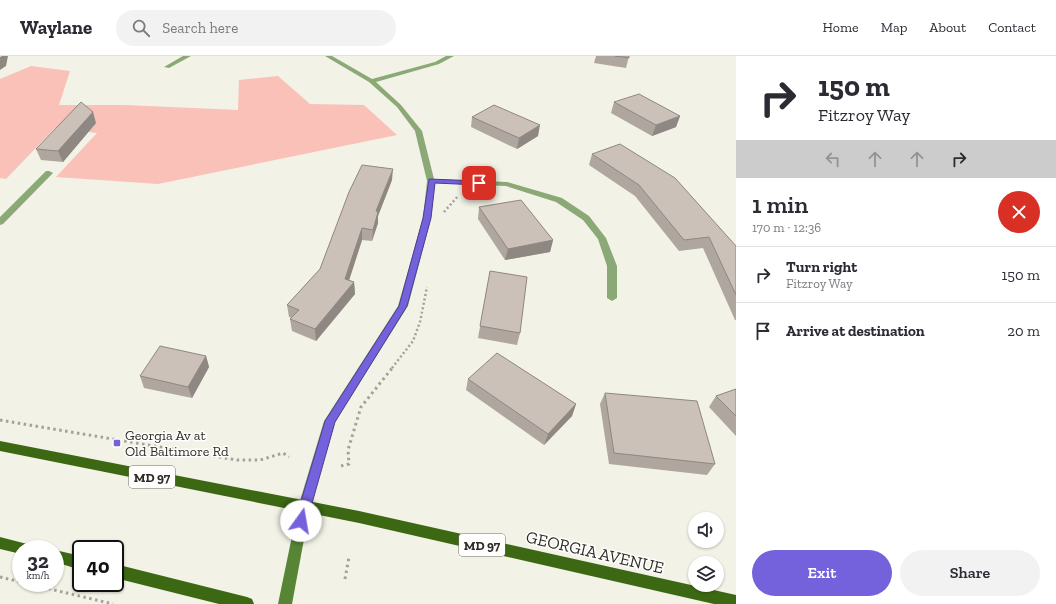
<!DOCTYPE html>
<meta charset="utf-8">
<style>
:root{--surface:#fff;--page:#f2f2f3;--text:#2b2b33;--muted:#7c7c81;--line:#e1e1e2;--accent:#7461dc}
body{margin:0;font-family:"Zilla Slab",serif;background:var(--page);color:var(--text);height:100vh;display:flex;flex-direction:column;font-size:15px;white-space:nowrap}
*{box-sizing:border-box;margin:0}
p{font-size:13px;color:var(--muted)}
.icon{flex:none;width:22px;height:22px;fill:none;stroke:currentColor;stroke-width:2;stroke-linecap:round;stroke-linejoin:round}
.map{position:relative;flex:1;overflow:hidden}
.panel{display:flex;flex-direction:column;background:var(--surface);width:320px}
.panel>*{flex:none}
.hud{background:#fff;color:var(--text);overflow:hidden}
.buttons{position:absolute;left:688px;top:456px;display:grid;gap:8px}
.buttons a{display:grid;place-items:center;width:36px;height:36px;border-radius:50%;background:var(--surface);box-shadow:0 1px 3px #0004;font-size:20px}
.speed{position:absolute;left:12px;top:484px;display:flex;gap:8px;font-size:20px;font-weight:700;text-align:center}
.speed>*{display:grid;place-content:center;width:52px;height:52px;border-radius:50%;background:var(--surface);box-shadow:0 1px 3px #0004;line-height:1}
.speed small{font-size:10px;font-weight:400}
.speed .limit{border:2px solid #111;border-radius:6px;background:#fff;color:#111}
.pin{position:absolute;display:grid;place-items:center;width:34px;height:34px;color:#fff;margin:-17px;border-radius:8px;box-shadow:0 2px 6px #0006}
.me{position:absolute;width:44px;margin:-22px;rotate:13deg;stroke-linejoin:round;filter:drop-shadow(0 0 3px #0008)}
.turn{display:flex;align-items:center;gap:14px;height:84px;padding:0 16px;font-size:18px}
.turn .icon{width:52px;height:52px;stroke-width:2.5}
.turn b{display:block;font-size:28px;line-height:34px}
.lanes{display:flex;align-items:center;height:38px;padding:0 16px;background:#0003;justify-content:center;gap:20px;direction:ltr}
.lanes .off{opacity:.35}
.round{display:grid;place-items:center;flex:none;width:42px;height:42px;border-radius:21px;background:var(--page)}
.headline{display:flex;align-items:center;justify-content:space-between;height:68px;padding:0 16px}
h1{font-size:24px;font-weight:600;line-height:30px}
.cta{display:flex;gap:8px;margin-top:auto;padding:8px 16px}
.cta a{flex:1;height:46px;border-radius:24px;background:var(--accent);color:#fff;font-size:16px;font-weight:600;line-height:46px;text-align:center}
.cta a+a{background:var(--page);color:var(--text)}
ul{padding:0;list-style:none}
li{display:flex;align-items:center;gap:12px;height:56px;padding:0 16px;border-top:1px solid var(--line)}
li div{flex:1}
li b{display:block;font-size:15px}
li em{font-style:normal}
header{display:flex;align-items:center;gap:24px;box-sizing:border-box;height:56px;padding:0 20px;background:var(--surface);border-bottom:1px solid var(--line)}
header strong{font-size:19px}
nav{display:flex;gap:22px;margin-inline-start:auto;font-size:14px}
.search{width:280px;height:36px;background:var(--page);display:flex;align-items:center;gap:10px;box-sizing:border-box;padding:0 14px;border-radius:22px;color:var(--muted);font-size:15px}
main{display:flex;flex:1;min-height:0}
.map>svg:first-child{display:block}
.green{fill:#f9c1b7}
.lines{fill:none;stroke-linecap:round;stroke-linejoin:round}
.path-far1{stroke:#a3a29a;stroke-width:2.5;stroke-dasharray:2 2.5;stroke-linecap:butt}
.path{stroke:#a3a29a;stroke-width:3;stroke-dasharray:2.5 3.5;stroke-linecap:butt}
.lane{fill:#8aa976;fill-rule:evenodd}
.street{fill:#8aa976;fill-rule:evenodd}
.secondary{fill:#578535;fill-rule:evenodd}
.primary{fill:#3c6814;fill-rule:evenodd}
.wall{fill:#afa69f}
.shaded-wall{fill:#8e8782}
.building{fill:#cbc1b9;stroke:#8e8782}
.route{fill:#7461dc;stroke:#4b3f8f}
.poi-dot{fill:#7461dc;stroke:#fffefc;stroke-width:1.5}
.labels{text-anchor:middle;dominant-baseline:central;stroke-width:3;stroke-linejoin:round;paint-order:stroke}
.shield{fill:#fffefc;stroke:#6c6b68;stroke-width:1}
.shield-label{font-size:13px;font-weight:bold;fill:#2d2c28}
.poi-label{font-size:14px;fill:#2d2c28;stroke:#fffefc;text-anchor:start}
.near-street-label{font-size:17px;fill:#2d2c28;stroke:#fffefc}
</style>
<header>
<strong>Waylane</strong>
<div class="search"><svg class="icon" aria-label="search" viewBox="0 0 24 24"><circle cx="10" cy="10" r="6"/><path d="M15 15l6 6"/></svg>Search here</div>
<nav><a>Home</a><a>Map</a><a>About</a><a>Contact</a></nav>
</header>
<main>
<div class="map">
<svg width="736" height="548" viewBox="0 0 736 548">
<rect width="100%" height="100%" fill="#f3f2e6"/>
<polygon class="green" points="31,10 70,15 59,49 125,49 238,54 239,24 278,20 310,48 364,49 397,79 158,128 56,121 97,77 55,72 6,123 0,122 0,23"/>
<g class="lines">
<g class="path-far1">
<polyline points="444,156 458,140"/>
<polyline points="392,312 413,285 420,266 427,231"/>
</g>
<g class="path">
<polyline points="0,364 237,404 260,404 283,397 289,401"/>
<polyline points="341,410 349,408 348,394 361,351 393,311"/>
<polyline points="0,521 21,526"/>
<polyline points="345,523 349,501"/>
<polyline points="25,527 113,548"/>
</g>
<polygon class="lane" points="46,115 49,115 53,117 3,168 0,169 0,161"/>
<g class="street">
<polygon points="183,0 191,0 169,12 164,11"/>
<polygon points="325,0 332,0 372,23 435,6 446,0 454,0 439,8 376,26 401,49 422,75 434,123 507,126 562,142 589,160 606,182 617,210 617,242 612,245 607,242 607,210 598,183 583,164 556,146 506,130 435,127 431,162 408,250 335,366 310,451 308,455 304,457 300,455 298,451 324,365 398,250 423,162 427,125 415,75 397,51 369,26"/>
</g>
<polygon class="secondary" points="304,445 308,447 310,451 292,548 278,548 298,451 300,447"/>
<g class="primary">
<polygon points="0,385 359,455 736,539 736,548 714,548 359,467 0,395"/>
<polygon points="0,481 31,489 33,493 21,493 21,498 0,493"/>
<polygon points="55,494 81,500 81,514 55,506"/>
<polygon points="115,508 247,541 252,543 254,548 219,548 115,522"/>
</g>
</g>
<g class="wall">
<polygon points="596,0 629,0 626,12 594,7"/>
<polygon points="614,46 680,60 676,71 652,80 611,57"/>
<polygon points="472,61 538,80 517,93 471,71"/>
<polygon points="96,67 63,106 41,104 36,93"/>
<polygon points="592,98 736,190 736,264 735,264 703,192 679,195 635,140 589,109"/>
<polygon points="392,124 378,160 378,167 372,185 362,184 349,224 354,226 355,238 316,285 292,275 290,263 292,262 289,261 287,249 320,213"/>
<polygon points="479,151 553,184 550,196 505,204 478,163"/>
<polygon points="490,215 520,277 517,289 478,282"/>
<polygon points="206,300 209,311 192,342 144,332 140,320"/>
<polygon points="468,323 576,348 572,360 544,389 466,334"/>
<polygon points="736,333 736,380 709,351 716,340"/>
<polygon points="605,337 715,408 707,419 609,408 600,348"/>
</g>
<g class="shaded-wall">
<polygon points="2,0 8,0 6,10 0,14 0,1"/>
<polygon points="93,56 96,67 63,106 58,95"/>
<polygon points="680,60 676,71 652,80 656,69"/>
<polygon points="540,69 538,80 517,93 519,82"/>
<polygon points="393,113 392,124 378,160 378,167 372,185 373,174 376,155"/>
<polygon points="362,172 362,184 346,234 345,223"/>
<polygon points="553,184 550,196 505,204 508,193"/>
<polygon points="354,226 355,238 316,285 315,273"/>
<polygon points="206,300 209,311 192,342 188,331"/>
<polygon points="576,348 572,360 544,389 548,378"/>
</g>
<g class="building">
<polygon points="615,0 629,0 629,2"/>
<polygon points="639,38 680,60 656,69 614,46"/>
<polygon points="81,46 93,56 58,95 36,93"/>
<polygon points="494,49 540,69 519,82 472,61"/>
<polygon points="620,88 675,122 736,190 736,239 709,181 684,184 639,129 592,98"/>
<polygon points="362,109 393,113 376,155 378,156 373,174 362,172 345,223 354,226 315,273 290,263 299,254 287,249 320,213 349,136"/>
<polygon points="521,144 553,184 508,193 479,151"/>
<polygon points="490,215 527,221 520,277 480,270"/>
<polygon points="160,290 206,300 188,331 140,320"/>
<polygon points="497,297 576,348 548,378 468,323"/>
<polygon points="736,333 736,360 716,340"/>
<polygon points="605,337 697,345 715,408 614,397"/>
</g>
<polygon class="route" points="429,123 479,125 482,127 479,129 435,127 431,162 407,250 335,366 307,465 305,468 301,470 297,468 295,465 325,365 399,250 423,162"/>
<rect class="poi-dot" x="113" y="383" width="8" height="8" rx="2"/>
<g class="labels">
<g class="shield">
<rect x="129" y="410" width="46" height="22" rx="3"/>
<rect x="459" y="478" width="46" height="22" rx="3"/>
</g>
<g class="shield-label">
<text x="152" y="421">MD 97</text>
<text x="482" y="489">MD 97</text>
</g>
<g class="poi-label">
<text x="125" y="379">Georgia Av at<tspan x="125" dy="16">Old Baltimore Rd</tspan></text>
</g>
<g class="near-street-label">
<text transform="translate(595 496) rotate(13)">GEORGIA AVENUE</text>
</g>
</g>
</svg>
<div class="buttons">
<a><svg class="icon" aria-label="sound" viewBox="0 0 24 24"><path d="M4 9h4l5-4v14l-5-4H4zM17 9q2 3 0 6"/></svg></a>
<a><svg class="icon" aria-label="layers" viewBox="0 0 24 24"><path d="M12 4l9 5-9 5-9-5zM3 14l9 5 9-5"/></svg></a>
</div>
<div class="speed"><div>32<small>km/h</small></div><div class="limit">40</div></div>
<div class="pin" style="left:479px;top:127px;background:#d93025"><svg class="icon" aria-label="arrive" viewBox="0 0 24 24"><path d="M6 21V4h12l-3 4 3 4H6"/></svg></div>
<svg class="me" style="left:301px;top:465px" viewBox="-20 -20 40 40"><circle r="19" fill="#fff"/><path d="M0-13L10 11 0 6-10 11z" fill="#7461dc"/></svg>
</div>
<section class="panel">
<div class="hud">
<div class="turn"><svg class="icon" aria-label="right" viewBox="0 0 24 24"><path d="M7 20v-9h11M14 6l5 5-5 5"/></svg><div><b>150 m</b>Fitzroy Way</div></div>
<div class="lanes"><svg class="icon off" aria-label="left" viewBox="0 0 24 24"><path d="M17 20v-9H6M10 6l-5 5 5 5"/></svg><svg class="icon off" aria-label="ahead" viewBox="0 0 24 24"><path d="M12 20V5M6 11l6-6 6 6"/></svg><svg class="icon off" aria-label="ahead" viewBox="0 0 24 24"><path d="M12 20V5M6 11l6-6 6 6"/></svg><svg class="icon" aria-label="right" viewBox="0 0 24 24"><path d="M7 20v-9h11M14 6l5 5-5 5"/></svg></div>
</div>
<div class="headline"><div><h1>1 min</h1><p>170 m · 12:36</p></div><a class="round" style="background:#d93025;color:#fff"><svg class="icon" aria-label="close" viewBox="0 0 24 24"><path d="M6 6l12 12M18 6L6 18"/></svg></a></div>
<ul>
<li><svg class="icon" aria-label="right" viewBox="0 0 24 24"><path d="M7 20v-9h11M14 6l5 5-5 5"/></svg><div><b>Turn right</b><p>Fitzroy Way</p></div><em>150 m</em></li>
<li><svg class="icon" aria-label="arrive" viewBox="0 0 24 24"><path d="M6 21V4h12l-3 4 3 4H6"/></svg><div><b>Arrive at destination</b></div><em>20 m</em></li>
</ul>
<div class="cta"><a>Exit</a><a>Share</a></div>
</section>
</main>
